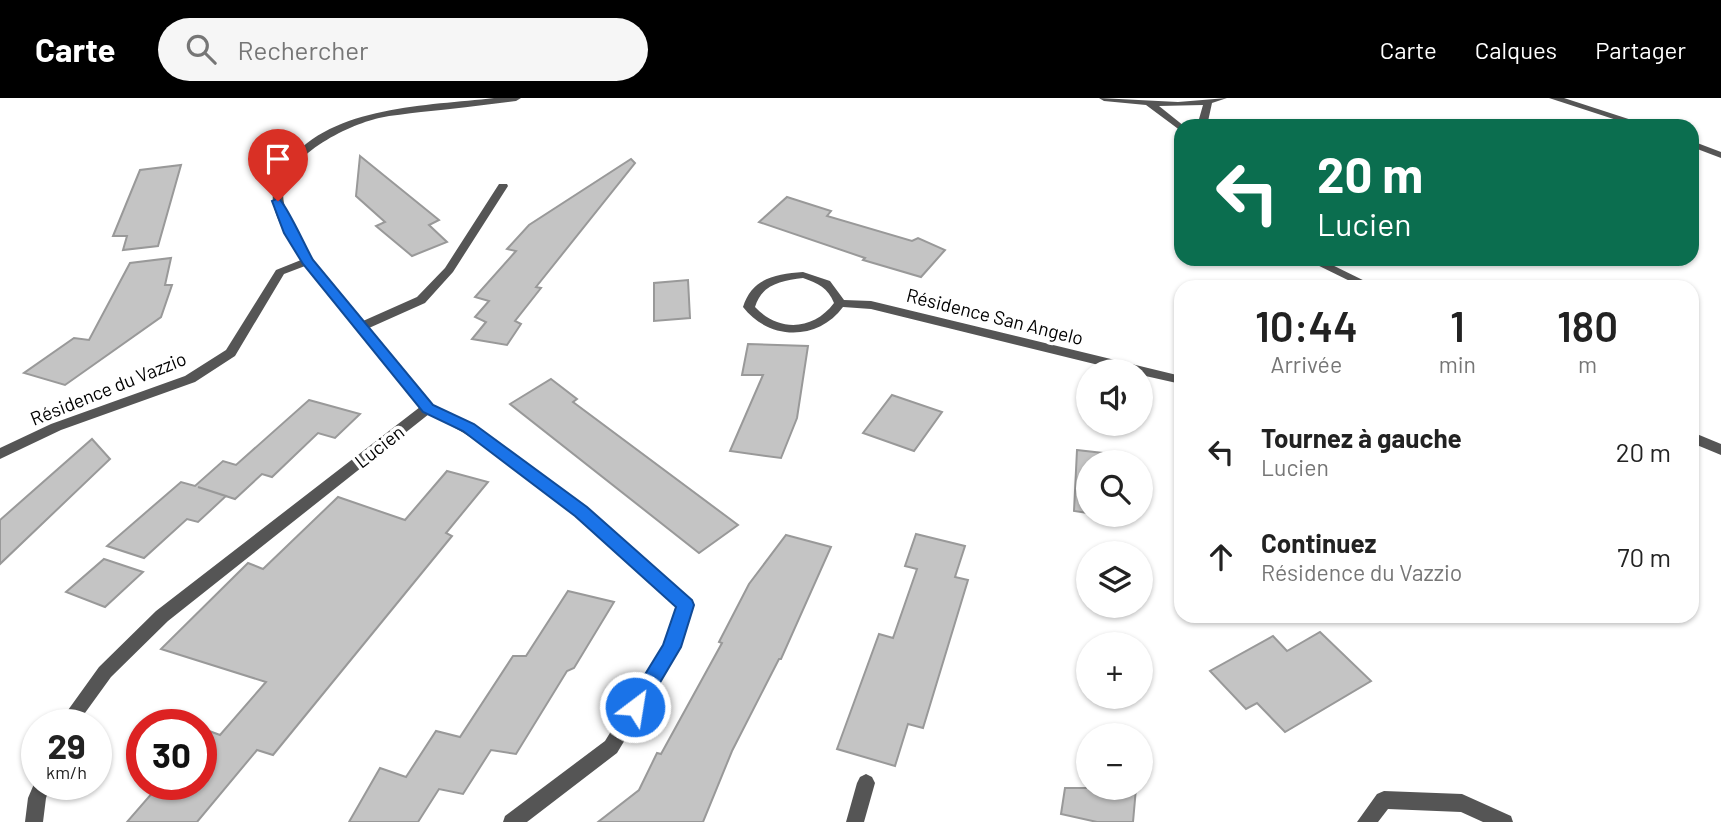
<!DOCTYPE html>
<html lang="fr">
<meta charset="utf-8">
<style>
:root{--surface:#fff;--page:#f6f6f6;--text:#222;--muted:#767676;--accent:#000}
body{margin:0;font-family:Barlow,sans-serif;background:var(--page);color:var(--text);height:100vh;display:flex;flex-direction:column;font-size:26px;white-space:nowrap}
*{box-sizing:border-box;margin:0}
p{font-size:23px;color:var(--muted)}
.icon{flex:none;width:38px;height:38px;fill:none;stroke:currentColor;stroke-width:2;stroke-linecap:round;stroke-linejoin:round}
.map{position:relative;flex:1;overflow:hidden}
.drawer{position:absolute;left:1174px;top:182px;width:525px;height:343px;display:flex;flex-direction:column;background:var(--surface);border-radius:21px;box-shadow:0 2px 5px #0004}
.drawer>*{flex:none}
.banner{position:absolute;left:1174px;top:21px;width:525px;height:147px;border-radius:21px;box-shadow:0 2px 5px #0004;background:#0b6e4f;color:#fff;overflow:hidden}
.controls{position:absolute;left:1076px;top:261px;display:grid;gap:14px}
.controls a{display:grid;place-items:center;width:77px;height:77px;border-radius:50%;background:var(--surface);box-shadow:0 2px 5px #0004;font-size:35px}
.speed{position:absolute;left:21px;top:611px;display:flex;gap:14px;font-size:35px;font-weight:700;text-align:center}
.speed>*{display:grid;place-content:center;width:91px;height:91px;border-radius:50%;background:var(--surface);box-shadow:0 2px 5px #0004;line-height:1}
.speed small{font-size:18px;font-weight:400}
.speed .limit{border:10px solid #d22;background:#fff;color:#111}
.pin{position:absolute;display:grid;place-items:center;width:60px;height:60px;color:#fff;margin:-72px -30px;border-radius:50% 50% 50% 0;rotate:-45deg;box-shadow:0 0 7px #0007}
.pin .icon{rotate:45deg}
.me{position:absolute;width:77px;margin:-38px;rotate:31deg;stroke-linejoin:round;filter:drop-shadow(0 0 5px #0008)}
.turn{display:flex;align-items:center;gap:24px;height:147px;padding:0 28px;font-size:32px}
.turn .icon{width:91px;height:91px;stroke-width:2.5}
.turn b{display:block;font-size:49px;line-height:60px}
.eta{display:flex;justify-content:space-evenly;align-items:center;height:119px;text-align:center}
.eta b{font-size:42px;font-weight:600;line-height:49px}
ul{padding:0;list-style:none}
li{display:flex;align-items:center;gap:21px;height:105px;padding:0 28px}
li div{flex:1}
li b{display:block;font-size:26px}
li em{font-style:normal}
header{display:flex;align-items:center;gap:42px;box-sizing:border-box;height:98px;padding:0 35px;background:var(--accent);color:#fff}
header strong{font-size:33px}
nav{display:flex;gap:38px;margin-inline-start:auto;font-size:24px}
.search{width:490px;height:63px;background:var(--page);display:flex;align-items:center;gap:18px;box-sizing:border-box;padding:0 24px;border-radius:38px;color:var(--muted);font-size:26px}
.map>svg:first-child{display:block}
.building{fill:#c4c4c4;stroke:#999;stroke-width:2}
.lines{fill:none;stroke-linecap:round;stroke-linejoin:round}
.street{fill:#555;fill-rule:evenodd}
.route{fill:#1a73e8;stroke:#114b97;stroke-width:2}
.labels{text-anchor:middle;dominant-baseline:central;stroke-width:7;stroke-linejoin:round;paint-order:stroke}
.street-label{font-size:19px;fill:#000;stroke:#fff}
</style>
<header>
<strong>Carte</strong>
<div class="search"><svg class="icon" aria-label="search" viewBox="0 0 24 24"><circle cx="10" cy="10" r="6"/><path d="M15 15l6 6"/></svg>Rechercher</div>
<nav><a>Carte</a><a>Calques</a><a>Partager</a></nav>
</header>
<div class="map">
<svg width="1721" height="724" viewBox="0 0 1721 724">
<rect width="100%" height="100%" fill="#fff"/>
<g class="building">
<polygon points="360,58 439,122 429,127 447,144 412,158 376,128 385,124 356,98"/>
<polygon points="631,61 635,65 536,189 541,190 515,223 521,226 507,247 472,241 486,224 475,219 489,203 475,199 516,153 507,151 529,127"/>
<polygon points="181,67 158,148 123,152 127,138 113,138 140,72"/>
<polygon points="787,99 831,113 827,118 912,143 918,140 945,152 921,179 863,162 865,160 759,124"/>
<polygon points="171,160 165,187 172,187 161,219 65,287 24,275 74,240 89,242 130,165"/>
<polygon points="688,182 690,220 654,223 654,185"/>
<polygon points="748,246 808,248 797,320 781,360 730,353 763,277 742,277"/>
<polygon points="551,281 577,301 573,304 738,427 699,455 510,306"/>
<polygon points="892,297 942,314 914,353 863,335"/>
<polygon points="309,302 360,316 335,340 318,335 272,379 262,376 235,401 198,389 226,398 198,424 187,421 144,460 107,448 181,384 195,388 223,363 236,367"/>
<polygon points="92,341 110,361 0,466 0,422"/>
<polygon points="1077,352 1129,358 1129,364 1088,364 1088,415 1074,413"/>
<polygon points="447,373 488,384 446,435 452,438 273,657 257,652 197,724 127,724 160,686 201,686 201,630 220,637 266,584 161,551 248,465 263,471 338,399 405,422"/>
<polygon points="916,436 965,448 955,479 968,482 923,630 908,626 895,668 837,651 879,536 893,540 917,471 905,468"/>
<polygon points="786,437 831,449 781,561 779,561 732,653 703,724 598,724 639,692 657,655 661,656 722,545 719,544 749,486"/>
<polygon points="104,461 143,474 105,509 66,494"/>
<polygon points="568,493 614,504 574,570 567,573 516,656 491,652 463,696 439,691 418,724 349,724 380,670 406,679 436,633 460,639 513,558 526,558"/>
<polygon points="1320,534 1371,583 1285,634 1257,605 1246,611 1210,573 1273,538 1287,553"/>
<polygon points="1065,690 1136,690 1133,724 1097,724 1061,716"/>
</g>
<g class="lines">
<g class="street">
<path d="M 494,0 L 521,0 L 516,3 C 484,7 453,11 421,14 C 407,16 392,17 379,20 C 345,28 275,62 284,105 C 294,151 334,189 363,223 L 417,199 L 445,170 L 499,86 L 507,86 L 508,88 L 453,174 L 425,205 L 369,230 L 433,307 L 474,327 L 586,409 L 691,502 L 693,507 L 678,554 L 617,655 L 527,724 L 503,724 L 505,718 L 605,643 L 664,547 L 676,509 C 602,441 520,361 429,316 L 168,523 L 111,579 L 77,626 L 58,626 L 99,569 L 156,513 L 420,309 L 305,168 L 284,176 L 235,258 L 195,284 L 61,332 L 0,361 L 0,350 L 51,326 L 185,278 L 226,252 L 276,172 L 301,162 C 291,146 275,122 273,103 C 271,89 280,75 288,64 C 333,7 428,8 494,0 Z"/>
<polygon points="1099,0 1178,4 1227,0 1212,5 1207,28 1197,28 1203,7 1159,8 1184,28 1181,28 1181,33 1146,7 1104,3"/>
<polygon points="1549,0 1564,0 1650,28 1635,28"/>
<polygon points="1692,43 1721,54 1721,60 1692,49"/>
<polygon points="1305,161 1320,161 1377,189 1362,189"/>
<path d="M 803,174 L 830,183 L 844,202 L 871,203 L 1181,278 L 1181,286 L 1141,277 L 1141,273 L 1123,273 L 871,211 L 843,209 C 818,243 769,243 743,209 C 752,180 776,176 803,174 ZM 803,180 C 818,185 828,190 834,205 C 813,233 778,234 755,209 C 762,186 781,183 803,180 Z"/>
<polygon points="1692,334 1721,346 1721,357 1692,345"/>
<polygon points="866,676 872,679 875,685 864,724 846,724 857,685 860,679"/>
<polygon points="37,679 37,686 51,686 46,700 43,724 25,724 28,700"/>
<polygon points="1384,693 1462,696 1511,718 1513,724 1483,724 1461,714 1388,711 1378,724 1357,724 1377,696"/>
</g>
</g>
<path class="route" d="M 278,100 C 285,103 306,150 313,162 L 433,307 L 474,326 L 587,409 L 692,502 L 694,507 L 681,549 L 642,615 L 635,618 L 628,615 L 625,609 L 663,547 L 676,509 L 575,418 L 463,333 L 423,314 L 303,166 L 284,135 L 272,103 Z"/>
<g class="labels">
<g class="street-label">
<text transform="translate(995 218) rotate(14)">Résidence San Angelo</text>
<text transform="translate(108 290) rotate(-22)">Résidence du Vazzio</text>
<text transform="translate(379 348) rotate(-38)">Lucien</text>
</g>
</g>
</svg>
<div class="controls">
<a><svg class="icon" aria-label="sound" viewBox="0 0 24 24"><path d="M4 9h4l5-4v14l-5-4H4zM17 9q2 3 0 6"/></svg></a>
<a><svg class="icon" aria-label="search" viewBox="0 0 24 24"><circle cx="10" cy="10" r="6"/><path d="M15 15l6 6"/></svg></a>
<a><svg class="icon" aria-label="layers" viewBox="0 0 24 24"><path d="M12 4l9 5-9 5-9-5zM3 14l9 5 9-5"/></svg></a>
<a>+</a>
<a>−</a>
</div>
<div class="speed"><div>29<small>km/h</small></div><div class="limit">30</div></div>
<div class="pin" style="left:278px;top:103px;background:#d93025"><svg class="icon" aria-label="arrive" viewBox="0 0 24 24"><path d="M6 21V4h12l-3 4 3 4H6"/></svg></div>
<svg class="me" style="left:635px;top:609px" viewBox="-20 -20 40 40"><circle r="17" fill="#1a73e8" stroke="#fff" stroke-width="3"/><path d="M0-11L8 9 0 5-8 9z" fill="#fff"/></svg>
<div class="banner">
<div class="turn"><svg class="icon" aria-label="left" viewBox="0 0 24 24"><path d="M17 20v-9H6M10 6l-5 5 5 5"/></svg><div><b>20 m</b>Lucien</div></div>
</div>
<section class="drawer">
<div class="eta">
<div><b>10:44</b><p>Arrivée</p></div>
<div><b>1</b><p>min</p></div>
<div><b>180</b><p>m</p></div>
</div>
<ul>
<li><svg class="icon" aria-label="left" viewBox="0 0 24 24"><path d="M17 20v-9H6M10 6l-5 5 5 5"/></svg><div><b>Tournez à gauche</b><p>Lucien</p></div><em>20 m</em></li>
<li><svg class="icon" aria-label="ahead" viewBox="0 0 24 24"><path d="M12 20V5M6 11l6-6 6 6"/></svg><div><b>Continuez</b><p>Résidence du Vazzio</p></div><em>70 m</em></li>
</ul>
</section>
</div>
